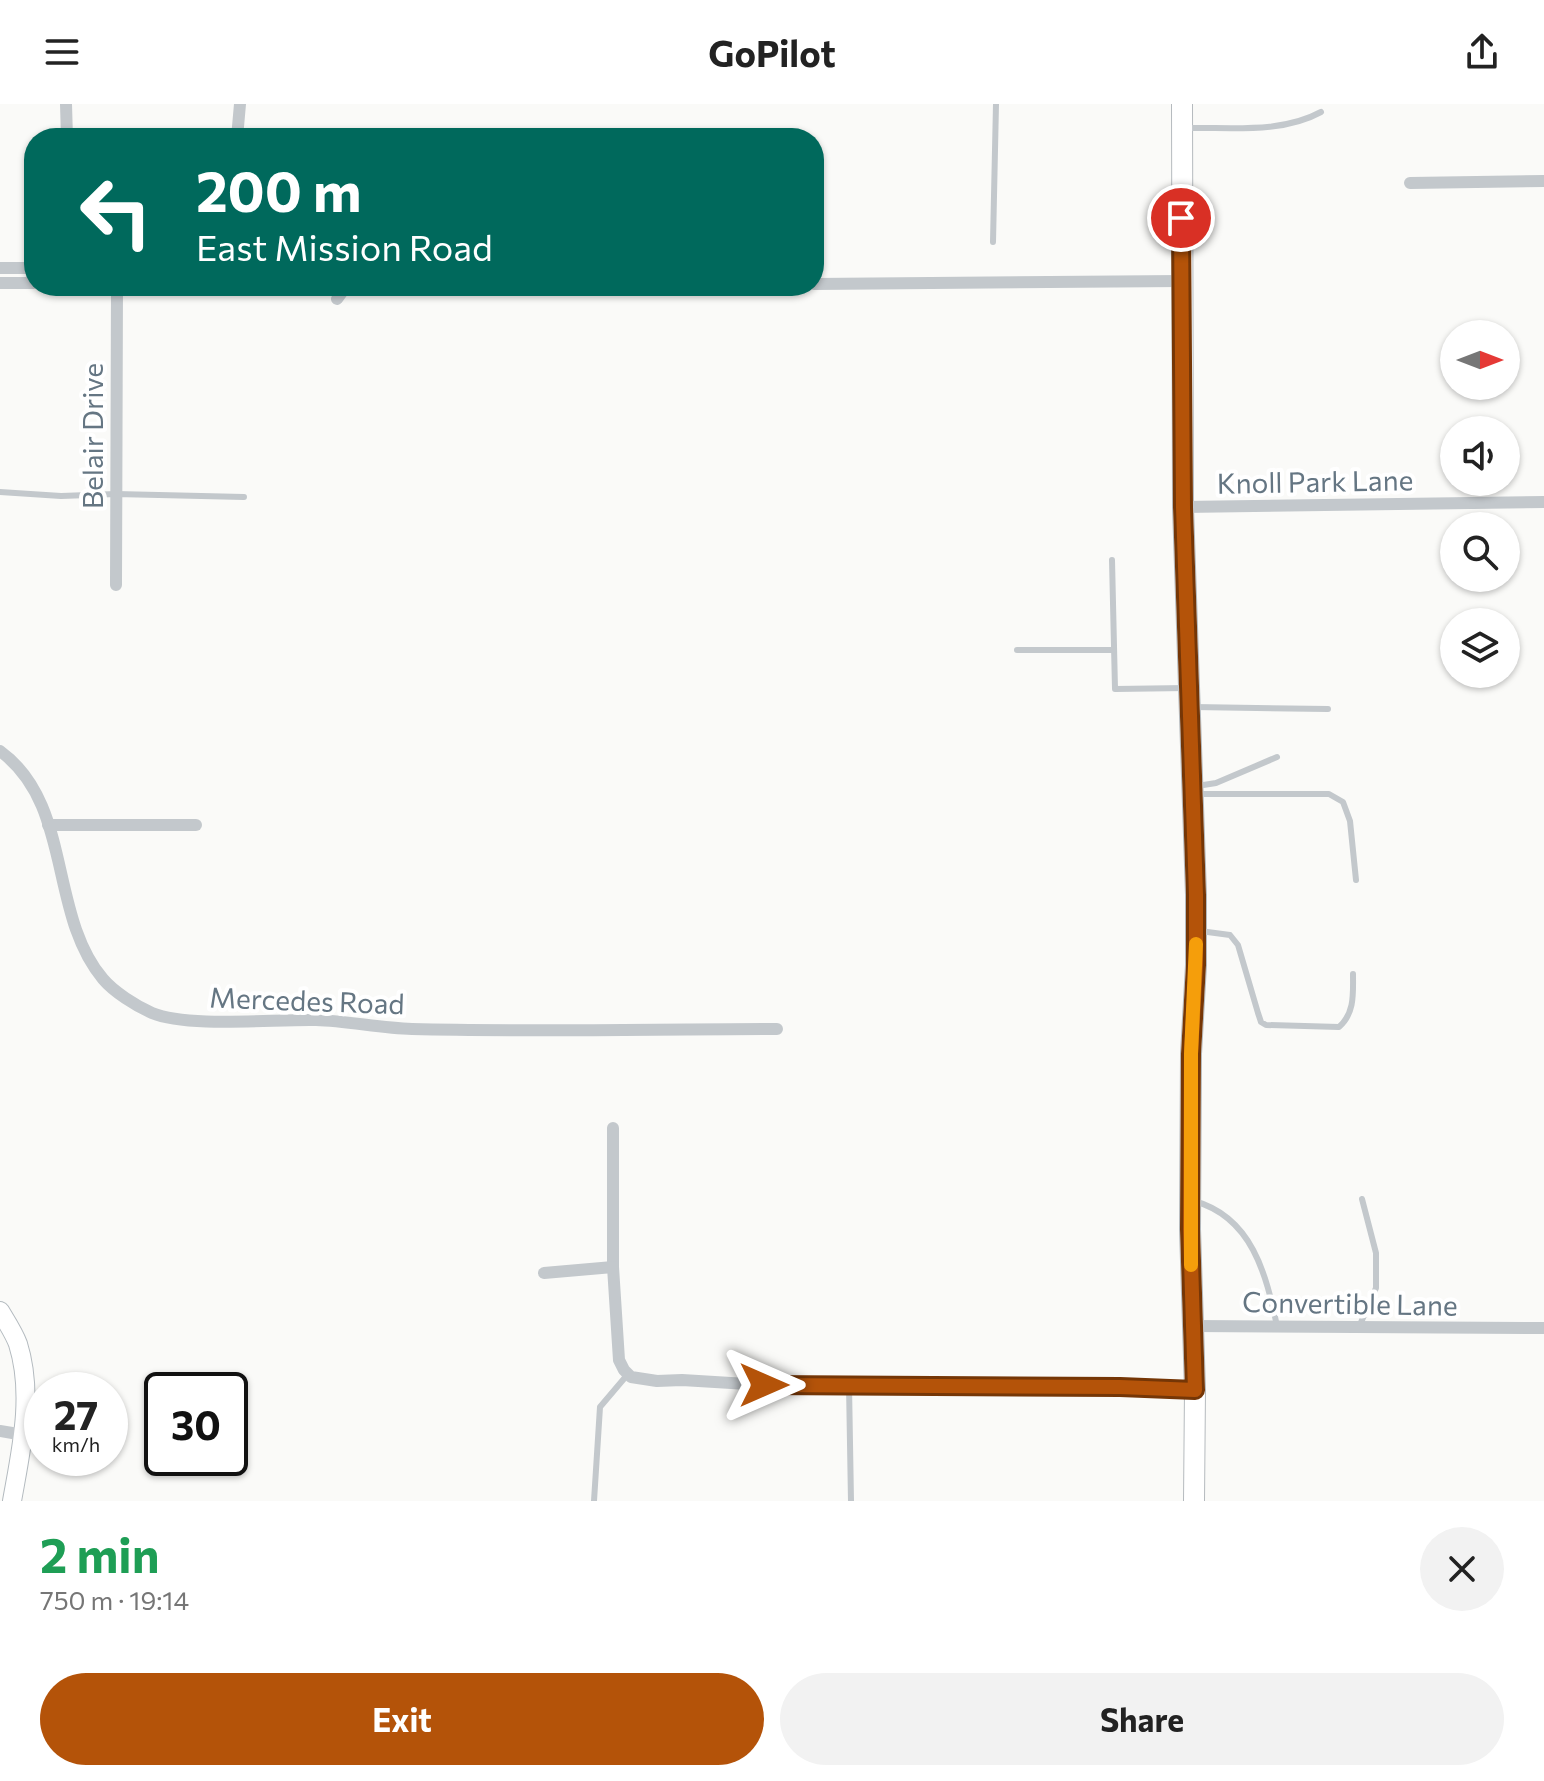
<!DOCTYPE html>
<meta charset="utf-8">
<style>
:root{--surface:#fff;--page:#f2f2f2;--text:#222;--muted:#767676;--accent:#b45309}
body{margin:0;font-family:Commissioner,sans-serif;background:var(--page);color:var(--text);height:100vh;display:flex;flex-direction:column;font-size:30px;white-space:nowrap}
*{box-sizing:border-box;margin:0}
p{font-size:26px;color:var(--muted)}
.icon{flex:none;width:44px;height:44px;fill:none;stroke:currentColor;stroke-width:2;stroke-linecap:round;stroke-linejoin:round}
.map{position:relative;height:1397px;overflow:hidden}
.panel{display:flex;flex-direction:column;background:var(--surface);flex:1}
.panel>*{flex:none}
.top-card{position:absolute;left:24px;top:24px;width:800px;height:168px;border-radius:32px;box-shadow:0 2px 6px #0004;background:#00695c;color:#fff;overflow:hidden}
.needle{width:52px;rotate:90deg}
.buttons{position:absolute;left:1440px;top:216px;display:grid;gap:16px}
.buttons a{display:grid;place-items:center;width:80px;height:80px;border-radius:50%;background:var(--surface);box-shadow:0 2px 6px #0004;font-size:40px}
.speed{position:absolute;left:24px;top:1268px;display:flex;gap:16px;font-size:40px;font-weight:700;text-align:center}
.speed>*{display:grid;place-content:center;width:104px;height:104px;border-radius:50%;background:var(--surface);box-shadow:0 2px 6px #0004;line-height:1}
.speed small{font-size:20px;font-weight:400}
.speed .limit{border:4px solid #111;border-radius:12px;background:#fff;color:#111}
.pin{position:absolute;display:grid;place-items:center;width:68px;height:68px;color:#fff;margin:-34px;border:4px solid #fff;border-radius:50%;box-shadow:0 2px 8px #0007}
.me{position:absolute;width:88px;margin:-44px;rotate:90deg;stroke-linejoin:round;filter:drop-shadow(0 0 6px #0008)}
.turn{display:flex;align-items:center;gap:28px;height:168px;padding:0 40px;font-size:36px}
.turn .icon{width:104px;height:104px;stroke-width:2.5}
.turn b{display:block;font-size:56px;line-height:68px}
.round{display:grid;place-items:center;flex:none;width:84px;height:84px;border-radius:42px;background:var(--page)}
.summary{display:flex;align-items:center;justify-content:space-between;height:136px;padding:0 40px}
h1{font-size:48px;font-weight:700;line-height:60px;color:#1e9e55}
.cta{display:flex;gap:16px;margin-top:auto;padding:16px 40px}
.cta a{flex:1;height:92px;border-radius:48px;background:var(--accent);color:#fff;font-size:32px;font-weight:700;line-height:92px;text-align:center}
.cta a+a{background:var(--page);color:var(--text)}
header{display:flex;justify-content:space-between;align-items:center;height:104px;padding:0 40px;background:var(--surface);font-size:36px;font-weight:700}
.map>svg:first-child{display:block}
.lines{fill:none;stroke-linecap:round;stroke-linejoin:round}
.secondary-casing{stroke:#b3babf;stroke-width:20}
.primary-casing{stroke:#b5babe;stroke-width:22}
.lane{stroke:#c3c8cc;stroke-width:6}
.street{stroke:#c3c8cc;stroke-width:12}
.secondary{stroke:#fff;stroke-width:18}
.primary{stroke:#fff;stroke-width:20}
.route-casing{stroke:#753606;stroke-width:20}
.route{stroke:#b45309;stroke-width:14}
.slow{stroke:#f59e0b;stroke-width:14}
.labels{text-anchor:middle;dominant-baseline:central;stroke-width:8;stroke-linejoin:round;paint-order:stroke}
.street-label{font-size:28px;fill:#657683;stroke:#fff}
</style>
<header><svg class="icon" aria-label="menu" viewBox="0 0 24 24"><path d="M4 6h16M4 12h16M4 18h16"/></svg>GoPilot<svg class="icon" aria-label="share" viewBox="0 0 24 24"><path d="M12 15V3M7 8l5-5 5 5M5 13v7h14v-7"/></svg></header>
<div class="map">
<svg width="1544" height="1397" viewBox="0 0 1544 1397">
<rect width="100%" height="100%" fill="#fafaf8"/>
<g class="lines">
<g class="secondary-casing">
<path id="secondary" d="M 0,1207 C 6,1217 14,1229 18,1240 C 34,1291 21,1346 12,1397"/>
</g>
<g class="primary-casing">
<polyline id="primary" points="1182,0 1183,403 1196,791 1196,861 1191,950 1190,1125 1195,1286 1194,1397"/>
</g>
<g class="lane">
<path d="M 1185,24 C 1230,23 1281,30 1321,8"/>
<polyline points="993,138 996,0"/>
<polyline points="0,388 61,392 116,390 244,393"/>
<polyline points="1112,456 1115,585 1186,584"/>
<polyline points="1017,546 1114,546"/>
<polyline points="1194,603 1328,605"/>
<polyline points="1197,682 1216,679 1277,653"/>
<polyline points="1197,690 1329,690 1343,698 1350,717 1356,776"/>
<path d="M 1200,827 L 1230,831 L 1238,841 L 1258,909 L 1261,918 L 1266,921 L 1339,923 C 1355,909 1353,889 1353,870"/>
<path d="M 1194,1097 C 1252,1113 1266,1170 1277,1222"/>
<polyline points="1359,1223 1376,1184 1376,1149 1362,1095"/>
<polyline points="849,1281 851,1397"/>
<polyline points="594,1397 600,1303 628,1270"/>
</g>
<g class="street">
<polyline points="66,0 67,34"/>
<polyline points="237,34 240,0"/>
<polyline points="1410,79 1544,77"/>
<polyline points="0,164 34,164"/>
<polyline points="0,179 34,179"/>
<polyline points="814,180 1181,177"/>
<polyline points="337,195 345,184 614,182"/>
<polyline points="1183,403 1544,398"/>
<polyline points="116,481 117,182"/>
<path d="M 0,647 C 73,700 48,810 103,875 C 114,888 136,902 152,909 C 188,924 274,915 316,916 C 348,917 380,924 412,925 C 534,928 655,925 777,925"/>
<polyline points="48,721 196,721"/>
<polyline points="613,1024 613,1163 619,1256 624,1266 631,1273 657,1277 682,1276 764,1281 1120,1283 1195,1286"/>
<polyline points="544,1169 613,1163"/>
<polyline points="1193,1222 1544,1224"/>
<polyline points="0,1327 24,1331"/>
</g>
<use href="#secondary" class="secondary"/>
<use href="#primary" class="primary"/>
</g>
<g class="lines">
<g class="route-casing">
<polyline id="route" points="764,1281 1120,1283 1195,1286 1190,1125 1191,950 1196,861 1196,791 1183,403 1181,114"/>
</g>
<use href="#route" class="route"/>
<polyline class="slow" points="1191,1161 1191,950 1196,840"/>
</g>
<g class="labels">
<g class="street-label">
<text transform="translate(92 332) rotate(-90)">Belair Drive</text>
<text transform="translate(1315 377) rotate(-1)">Knoll Park Lane</text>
<text transform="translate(307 896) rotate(2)">Mercedes Road</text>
<text transform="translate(1350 1199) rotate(1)">Convertible Lane</text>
</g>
</g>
</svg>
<div class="buttons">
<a><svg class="needle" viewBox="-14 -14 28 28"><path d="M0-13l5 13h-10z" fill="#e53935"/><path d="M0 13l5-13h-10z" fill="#767676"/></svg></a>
<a><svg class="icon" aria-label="sound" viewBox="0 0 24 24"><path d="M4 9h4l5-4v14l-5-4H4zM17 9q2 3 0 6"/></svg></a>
<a><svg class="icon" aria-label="search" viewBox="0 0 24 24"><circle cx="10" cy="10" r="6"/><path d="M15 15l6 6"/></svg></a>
<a><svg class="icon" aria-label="layers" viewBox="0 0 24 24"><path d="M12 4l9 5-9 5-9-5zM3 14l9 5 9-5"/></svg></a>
</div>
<div class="speed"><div>27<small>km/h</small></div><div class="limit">30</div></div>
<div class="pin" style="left:1181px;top:114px;background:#d93025"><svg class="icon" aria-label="arrive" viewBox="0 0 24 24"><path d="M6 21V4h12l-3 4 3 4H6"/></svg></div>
<svg class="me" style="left:764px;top:1281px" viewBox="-20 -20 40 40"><path d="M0-17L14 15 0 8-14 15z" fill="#b45309" stroke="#fff" stroke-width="4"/></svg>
<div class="top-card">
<div class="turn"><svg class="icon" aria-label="left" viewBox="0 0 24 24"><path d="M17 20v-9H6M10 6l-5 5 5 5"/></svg><div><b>200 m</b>East Mission Road</div></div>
</div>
</div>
<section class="panel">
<div class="summary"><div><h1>2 min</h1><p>750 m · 19:14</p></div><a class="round"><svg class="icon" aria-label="close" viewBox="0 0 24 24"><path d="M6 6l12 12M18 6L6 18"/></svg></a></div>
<div class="cta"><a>Exit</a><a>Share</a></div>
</section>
